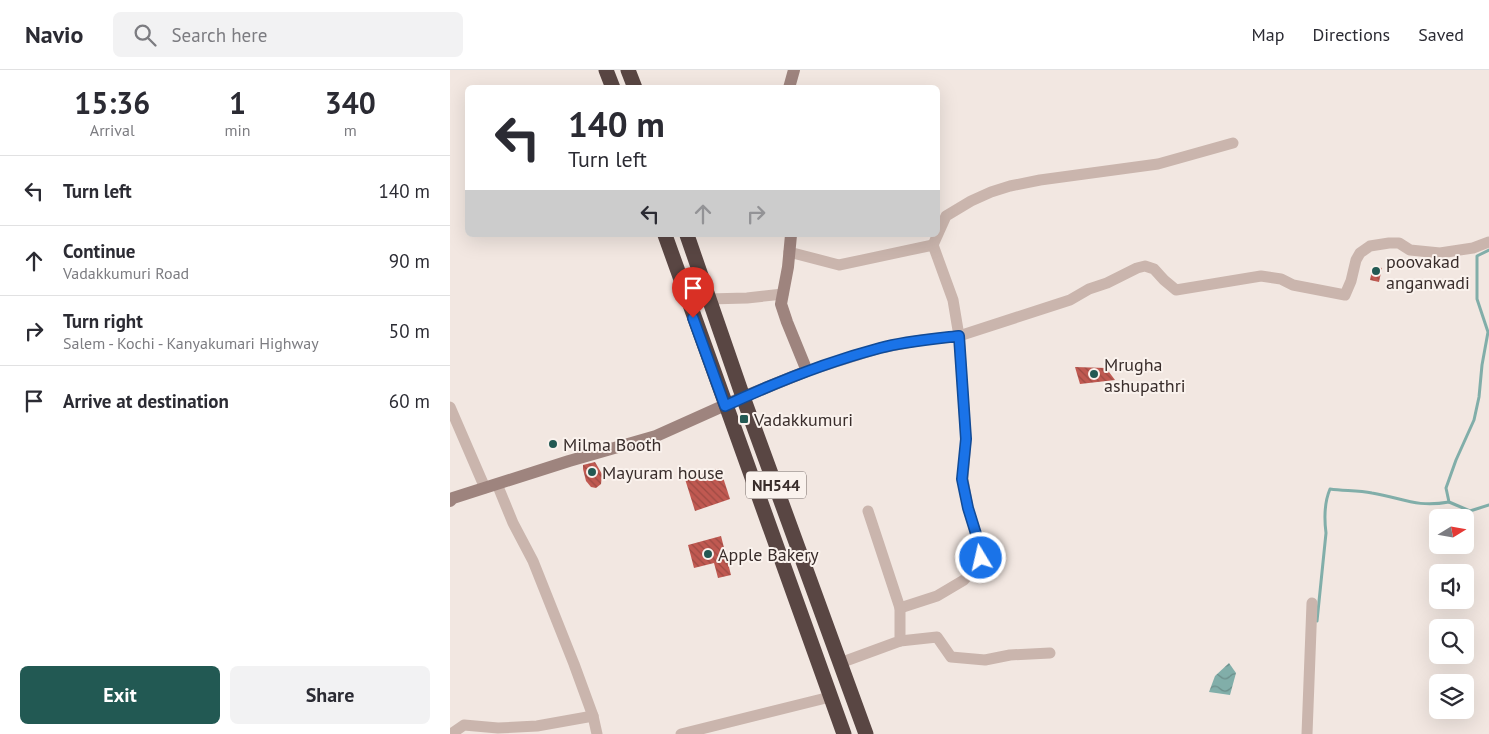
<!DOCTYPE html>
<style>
:root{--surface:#fff;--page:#f2f2f3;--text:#2b2b33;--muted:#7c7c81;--line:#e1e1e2;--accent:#225953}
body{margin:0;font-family:"PT Sans",sans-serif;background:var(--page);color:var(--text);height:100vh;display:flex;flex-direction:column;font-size:19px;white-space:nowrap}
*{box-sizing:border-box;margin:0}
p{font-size:16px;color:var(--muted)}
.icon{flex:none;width:28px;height:28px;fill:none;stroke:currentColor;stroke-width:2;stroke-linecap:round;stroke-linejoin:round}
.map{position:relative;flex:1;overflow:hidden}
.drawer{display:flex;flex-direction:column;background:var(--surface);width:450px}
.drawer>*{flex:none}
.banner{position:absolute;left:15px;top:15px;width:475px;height:152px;border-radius:8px;box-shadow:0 5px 20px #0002;background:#fff;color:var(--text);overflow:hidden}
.needle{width:32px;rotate:79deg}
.buttons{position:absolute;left:979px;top:439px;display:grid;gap:10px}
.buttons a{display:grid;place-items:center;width:45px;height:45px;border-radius:8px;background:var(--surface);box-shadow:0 5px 20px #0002;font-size:25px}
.pin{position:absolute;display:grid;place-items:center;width:42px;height:42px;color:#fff;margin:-51px -21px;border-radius:50% 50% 50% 0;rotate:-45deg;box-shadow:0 0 5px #0007}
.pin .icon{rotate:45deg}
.me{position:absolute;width:55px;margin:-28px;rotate:351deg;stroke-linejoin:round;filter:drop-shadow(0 0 4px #0008)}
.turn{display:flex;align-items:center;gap:18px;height:105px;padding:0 20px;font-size:22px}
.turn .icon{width:65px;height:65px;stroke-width:2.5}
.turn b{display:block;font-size:35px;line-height:42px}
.lanes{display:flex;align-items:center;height:48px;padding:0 20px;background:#0003;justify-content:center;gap:25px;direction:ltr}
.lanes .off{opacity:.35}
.eta{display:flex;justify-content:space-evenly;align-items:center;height:85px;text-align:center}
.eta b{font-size:30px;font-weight:700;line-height:35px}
.button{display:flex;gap:10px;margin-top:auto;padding:10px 20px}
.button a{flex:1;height:58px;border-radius:8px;background:var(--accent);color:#fff;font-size:20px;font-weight:700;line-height:58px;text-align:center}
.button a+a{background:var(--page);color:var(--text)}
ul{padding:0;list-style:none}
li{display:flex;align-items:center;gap:15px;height:70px;padding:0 20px;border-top:1px solid var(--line)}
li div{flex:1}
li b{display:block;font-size:19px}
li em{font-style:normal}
header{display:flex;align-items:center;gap:30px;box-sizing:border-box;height:70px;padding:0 25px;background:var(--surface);border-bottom:1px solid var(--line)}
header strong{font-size:24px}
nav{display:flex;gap:28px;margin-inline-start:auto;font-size:18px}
.search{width:350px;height:45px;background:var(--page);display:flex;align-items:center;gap:12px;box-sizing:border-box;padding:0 18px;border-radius:8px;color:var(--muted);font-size:19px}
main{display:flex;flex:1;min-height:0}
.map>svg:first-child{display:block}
.water{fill:url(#water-waves)}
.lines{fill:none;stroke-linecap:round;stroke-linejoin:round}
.stream{stroke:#81aea9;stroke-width:3}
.building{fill:url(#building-back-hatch)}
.street{stroke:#cab5ad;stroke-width:11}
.secondary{stroke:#9e847e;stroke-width:12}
.highway{stroke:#594643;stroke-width:15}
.route-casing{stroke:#114b97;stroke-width:12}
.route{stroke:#1a73e8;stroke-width:9}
.poi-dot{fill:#225953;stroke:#faf2ed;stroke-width:2}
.labels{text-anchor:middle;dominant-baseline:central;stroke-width:4;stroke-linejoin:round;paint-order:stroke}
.shield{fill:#faf2ed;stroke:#736865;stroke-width:1}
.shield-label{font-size:16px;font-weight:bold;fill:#392d2b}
.poi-label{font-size:18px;fill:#392d2b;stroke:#faf2ed;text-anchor:start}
</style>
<header>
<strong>Navio</strong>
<div class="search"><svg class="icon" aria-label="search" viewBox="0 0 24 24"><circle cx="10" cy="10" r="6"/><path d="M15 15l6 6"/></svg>Search here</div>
<nav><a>Map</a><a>Directions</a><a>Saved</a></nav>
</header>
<main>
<section class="drawer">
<div class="eta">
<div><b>15:36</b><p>Arrival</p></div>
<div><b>1</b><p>min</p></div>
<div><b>340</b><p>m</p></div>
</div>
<ul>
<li><svg class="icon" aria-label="left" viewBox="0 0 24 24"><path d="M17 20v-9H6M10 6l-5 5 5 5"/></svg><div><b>Turn left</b></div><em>140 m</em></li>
<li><svg class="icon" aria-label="ahead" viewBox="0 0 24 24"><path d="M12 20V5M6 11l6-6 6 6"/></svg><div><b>Continue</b><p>Vadakkumuri Road</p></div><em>90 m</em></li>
<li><svg class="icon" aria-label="right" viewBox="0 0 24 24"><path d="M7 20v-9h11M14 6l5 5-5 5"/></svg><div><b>Turn right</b><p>Salem - Kochi - Kanyakumari Highway</p></div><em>50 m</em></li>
<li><svg class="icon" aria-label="arrive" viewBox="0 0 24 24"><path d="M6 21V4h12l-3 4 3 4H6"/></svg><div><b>Arrive at destination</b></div><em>60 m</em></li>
</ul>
<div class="button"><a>Exit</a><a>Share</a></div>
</section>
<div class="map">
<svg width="1039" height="664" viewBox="0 0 1039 664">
<defs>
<pattern id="water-waves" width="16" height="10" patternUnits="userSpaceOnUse" patternTransform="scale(1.25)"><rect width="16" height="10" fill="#81aea9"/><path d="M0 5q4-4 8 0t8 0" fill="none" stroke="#6b8e8a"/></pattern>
<pattern id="building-back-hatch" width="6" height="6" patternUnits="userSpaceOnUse" patternTransform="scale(1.25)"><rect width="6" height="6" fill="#c05951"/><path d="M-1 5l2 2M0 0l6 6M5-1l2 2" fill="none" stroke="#9d4a43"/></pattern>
</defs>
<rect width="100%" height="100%" fill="#f2e7e1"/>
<polygon class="water" points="779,593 786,603 780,625 759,622 765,606"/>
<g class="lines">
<g class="stream">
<polyline points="1039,180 1027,186 1027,229 1038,262 1032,295 1029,327 1024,350 1006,390 996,418 999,432 1020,441 1039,435"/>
<path d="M 867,551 L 876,463 C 874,447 874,433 880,419 C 894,421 908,420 922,423 C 953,428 966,438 999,432"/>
</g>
</g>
<g class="building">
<polygon points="923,196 932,198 929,212 920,210"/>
<polygon points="625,297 656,298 665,310 630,314"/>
<polygon points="145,392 152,404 151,414 146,418 141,417 136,411 133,399 133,395"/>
<polygon points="270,398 280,429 245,441 235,409"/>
<polygon points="271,466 281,505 268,508 264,493 244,498 238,475"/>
</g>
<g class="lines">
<g class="street">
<polyline points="339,182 389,195 483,175"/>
<polyline points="258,229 297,228 333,224"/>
<polyline points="357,301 430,278 472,270 509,266 620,230 639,219 657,213 687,198 695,196 704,199 714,210 726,220 811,206 831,209 843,215 895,225 901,211 906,190 910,183 920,176 939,173 949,173 960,180 990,183 1023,178 1039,172"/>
<polyline points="0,337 35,418"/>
<polyline points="47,414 63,453 83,491 124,594 143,646 147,664"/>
<polyline points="450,538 487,526 514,510 531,488 531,480 518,438 513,409 516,369 509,266 503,230 483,175 496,146 521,131 541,122 560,116 590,110 708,94 783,73"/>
<polyline points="450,571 487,567 501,587 535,590 560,585 600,583"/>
<polyline points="390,593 450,571 450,538 418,441"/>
<polyline points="1,664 14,655 48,658 87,656 143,646"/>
<polyline points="231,664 380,627"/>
<polyline points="857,664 862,533"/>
</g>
<g class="secondary">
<polyline points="339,18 344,0"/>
<polyline points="0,431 3,428 119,391 206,366 293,327 357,301 337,252 331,234 338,197 341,165"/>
</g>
<g class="highway">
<polyline points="156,0 163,18"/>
<polyline points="178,0 185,18"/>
<polyline points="215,165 394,664"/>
<polyline points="237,165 293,327 416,664"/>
</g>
</g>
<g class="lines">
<g class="route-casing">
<path id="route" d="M 243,248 L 275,336 C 324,313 377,292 430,278 C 456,271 483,269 509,266 L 516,369 L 512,409 L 518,438 L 531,480 L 531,488"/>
</g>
<use href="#route" class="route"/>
</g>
<g class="poi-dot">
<circle cx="926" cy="201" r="5"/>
<circle cx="644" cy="304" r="5"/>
<rect x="289" y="344" width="10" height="10" rx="2.5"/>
<circle cx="103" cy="374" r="5"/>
<circle cx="142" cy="402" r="5"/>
<circle cx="258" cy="484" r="5"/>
</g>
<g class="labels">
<rect class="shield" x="296" y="401.5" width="60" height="27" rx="4"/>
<g class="shield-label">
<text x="326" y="415">NH544</text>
</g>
<g class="poi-label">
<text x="936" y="191">poovakad<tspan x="936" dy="21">anganwadi</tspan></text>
<text x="654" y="294">Mrugha<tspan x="654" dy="21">ashupathri</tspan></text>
<text x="304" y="349">Vadakkumuri</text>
<text x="113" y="374">Milma Booth</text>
<text x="152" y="402">Mayuram house</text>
<text x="268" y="484">Apple Bakery</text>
</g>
</g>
</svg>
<div class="buttons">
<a><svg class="needle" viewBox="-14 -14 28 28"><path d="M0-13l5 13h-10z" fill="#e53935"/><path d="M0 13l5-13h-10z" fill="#7c7c81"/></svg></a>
<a><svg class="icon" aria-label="sound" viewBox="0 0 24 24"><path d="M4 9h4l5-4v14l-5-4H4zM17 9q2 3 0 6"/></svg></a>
<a><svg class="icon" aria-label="search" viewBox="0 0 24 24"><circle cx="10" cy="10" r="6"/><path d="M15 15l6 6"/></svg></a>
<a><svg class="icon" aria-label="layers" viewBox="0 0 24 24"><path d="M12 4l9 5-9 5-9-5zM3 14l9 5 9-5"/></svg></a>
</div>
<div class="pin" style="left:243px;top:248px;background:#d93025"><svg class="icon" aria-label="arrive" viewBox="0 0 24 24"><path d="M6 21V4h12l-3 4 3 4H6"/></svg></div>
<svg class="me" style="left:531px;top:488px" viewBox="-20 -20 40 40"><circle r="17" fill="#1a73e8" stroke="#fff" stroke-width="3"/><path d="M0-11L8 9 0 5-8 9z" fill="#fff"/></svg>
<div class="banner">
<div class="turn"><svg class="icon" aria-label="left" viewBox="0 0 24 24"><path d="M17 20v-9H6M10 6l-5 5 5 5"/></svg><div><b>140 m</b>Turn left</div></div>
<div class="lanes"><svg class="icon" aria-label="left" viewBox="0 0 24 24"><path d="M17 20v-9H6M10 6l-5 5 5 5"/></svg><svg class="icon off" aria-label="ahead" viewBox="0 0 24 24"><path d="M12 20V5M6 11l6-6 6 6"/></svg><svg class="icon off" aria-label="right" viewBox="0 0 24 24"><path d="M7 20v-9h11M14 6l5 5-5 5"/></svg></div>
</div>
</div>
</main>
